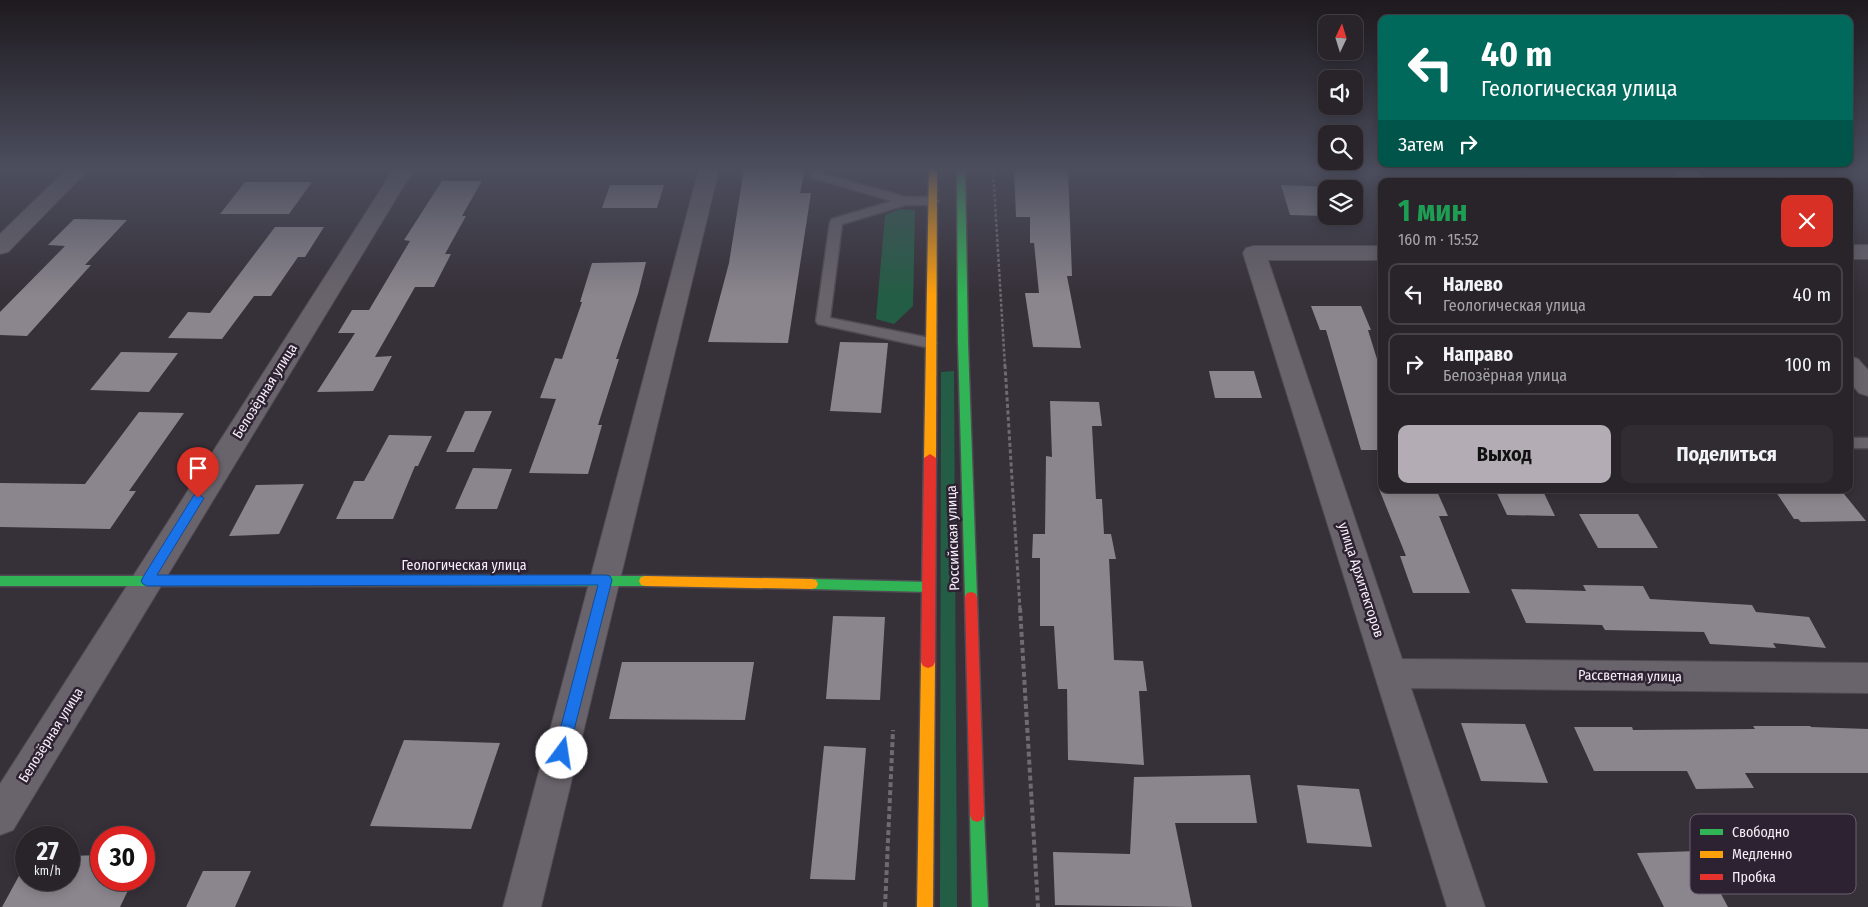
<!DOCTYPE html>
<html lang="ru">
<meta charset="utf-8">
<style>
:root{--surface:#28242a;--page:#302c32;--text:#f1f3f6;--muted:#a5a4a8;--line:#444147;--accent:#b3acb5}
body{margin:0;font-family:"Fira Sans Condensed",sans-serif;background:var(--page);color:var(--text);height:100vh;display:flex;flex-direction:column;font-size:19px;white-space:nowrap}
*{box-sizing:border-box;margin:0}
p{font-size:16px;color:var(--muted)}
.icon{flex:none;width:28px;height:28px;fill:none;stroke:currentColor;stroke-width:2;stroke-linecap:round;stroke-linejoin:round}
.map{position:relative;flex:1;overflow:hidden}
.drawer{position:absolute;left:1378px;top:178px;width:475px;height:315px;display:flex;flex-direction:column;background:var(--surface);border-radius:10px;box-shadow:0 2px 12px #0003,0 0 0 1px var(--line)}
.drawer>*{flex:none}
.guide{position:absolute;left:1378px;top:15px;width:475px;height:152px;border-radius:10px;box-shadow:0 2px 12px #0003,0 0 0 1px var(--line);background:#00695c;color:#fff;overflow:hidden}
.needle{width:32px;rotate:4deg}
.buttons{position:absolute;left:1318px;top:15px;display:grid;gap:10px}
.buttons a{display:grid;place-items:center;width:45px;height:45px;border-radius:10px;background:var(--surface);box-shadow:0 2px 12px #0003,0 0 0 1px var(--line);font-size:25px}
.speed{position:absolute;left:15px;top:826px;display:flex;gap:10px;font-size:25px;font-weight:700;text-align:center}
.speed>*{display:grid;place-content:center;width:65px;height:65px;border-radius:50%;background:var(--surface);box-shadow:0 2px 12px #0003,0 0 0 1px var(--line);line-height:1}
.speed small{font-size:12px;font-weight:400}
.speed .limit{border:8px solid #d22;background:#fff;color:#111}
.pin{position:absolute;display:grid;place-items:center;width:42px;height:42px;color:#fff;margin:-51px -21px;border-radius:50% 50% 50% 0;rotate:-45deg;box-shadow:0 0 5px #0007}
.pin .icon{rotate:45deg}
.me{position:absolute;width:55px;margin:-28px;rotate:14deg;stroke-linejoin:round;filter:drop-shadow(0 0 4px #0008)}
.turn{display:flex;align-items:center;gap:18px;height:105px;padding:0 20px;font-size:22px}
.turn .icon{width:65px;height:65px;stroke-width:2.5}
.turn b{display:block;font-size:35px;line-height:42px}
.then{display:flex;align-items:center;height:48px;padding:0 20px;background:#0003;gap:10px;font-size:19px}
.round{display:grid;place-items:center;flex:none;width:52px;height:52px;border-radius:10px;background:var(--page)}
.head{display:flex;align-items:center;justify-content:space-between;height:85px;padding:0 20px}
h1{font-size:30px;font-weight:700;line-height:38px;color:#1e9e55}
.cta{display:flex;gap:10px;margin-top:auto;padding:10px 20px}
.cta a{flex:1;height:58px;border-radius:10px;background:var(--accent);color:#111;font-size:20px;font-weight:700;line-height:58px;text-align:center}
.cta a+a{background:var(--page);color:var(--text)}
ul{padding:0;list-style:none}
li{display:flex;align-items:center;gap:15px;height:62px;margin:0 10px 8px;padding:0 10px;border:2px solid var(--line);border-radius:10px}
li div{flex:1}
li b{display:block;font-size:19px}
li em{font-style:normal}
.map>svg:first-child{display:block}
.green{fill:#245d45}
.building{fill:#8b868d}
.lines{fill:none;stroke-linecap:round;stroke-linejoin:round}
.lane-casing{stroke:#514c53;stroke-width:3}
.street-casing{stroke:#514c53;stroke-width:2}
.fast-casing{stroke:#514c53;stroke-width:3}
.slow-casing{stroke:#514c53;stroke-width:3}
.jam-casing{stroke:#514c53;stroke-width:3}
.path-far2{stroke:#6e6a70;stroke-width:2.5;stroke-dasharray:3 2;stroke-linecap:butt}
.path-far1{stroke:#6e6a70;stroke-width:3;stroke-dasharray:4 2.5;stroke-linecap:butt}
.path{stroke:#6e6a70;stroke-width:4;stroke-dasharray:5 3;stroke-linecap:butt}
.lane{fill:#69646b;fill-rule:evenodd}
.street{fill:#69646b;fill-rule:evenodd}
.fast{fill:#30b455;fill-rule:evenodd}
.slow{fill:#ff9f0a;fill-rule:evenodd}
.jam{fill:#e5322d;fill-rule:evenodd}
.route{fill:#1a73e8;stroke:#114b97}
.labels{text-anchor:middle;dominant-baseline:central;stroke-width:5;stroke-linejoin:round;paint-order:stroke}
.street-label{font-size:14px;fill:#f7eff9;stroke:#2d2231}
.key{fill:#2d2231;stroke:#6a606d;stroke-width:1}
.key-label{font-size:14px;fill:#f7eff9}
</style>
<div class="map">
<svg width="1868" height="907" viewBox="0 0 1868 907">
<rect width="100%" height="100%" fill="#363038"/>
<g class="green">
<polygon points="900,209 915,210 913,306 894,324 876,319 885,215"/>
<polygon points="954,371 957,907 940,907 941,372"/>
</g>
<g class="building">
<polygon points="744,169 805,169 800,193 811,193 788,343 708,342 729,263"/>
<polygon points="1014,169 1068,169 1072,276 1067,276 1081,348 1033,347 1025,293 1039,293 1034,243 1030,243 1030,217 1016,217"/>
<polygon points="442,181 482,181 462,216 466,216 445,254 451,254 434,287 415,287 375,357 392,356 373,391 317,392 355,333 338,333 352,310 369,310 410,241 404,240"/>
<polygon points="245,182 312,182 289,214 220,214"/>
<polygon points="610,185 664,185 657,208 602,208"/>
<polygon points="1281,185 1332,187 1333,189 1326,189 1326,216 1290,215"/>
<polygon points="74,219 127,220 85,265 91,265 27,336 0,335 0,312 65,246 48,245"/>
<polygon points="275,227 324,227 305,257 298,257 271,296 254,296 222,339 168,338 188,312 210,313"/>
<polygon points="646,262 638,294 616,359 619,359 598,425 602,425 588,474 529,473 556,399 540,398 555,358 562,359 582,302 580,302 592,263"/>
<polygon points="1311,306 1361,306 1371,330 1368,330 1381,372 1381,450 1361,450 1326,330 1320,330"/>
<polygon points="840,342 888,343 881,413 830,411"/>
<polygon points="121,352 178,353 149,392 90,390"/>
<polygon points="1209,371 1254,371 1262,398 1215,398"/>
<polygon points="1050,401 1099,402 1102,426 1092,426 1096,499 1102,499 1104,534 1111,534 1116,559 1109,559 1114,660 1143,661 1147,691 1139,691 1144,765 1068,760 1067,689 1058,689 1054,626 1040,626 1040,558 1032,558 1033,534 1045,534 1046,456 1052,457"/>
<polygon points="465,411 492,411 474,452 446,452"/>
<polygon points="139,412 184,413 129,491 136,491 110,529 0,527 0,483 85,484"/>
<polygon points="389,435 432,436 418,466 415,466 393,519 336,519 354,481 364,481"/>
<polygon points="473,468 512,469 497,509 455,509"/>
<polygon points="304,484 279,534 229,536 256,485"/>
<polygon points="1379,489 1436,489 1448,516 1439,516 1470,593 1413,593 1400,556 1406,556"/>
<polygon points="1495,489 1542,489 1555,516 1507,515"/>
<polygon points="1774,489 1840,489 1866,521 1801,522 1798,519 1794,519"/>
<polygon points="1579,514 1638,514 1658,548 1598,548"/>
<polygon points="1583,585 1643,586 1650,599 1752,605 1756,612 1809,617 1826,648 1773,643 1776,648 1710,644 1704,632 1605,630 1602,625 1526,623 1511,589 1586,591"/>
<polygon points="833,616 885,617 880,700 826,699"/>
<polygon points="622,662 754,662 745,720 609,719"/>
<polygon points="1461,723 1525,724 1548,783 1481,781"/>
<polygon points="1753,726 1810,726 1811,727 1868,729 1868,773 1745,773 1754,788 1696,789 1687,771 1594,771 1574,727 1632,727 1633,730 1755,729"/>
<polygon points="404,740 500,743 471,829 370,826"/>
<polygon points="824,746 866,748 855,880 810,879"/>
<polygon points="1250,775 1257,823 1175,823 1192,907 1055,905 1053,852 1130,854 1134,777"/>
<polygon points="1297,785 1359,789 1372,847 1307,843"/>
<polygon points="1698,851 1728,907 1664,907 1637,853"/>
<polygon points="101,855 101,880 133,880 120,907 2,907 26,863 26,880 69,880 69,856"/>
<polygon points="203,871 251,871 235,907 186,907"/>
</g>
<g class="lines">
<g class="lane-casing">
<g id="lane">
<polygon points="813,169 823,169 823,174 906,197 933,197 939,201 933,205 906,205 842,224 830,318 930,338 935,340 937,343 935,346 930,348 818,324 816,321 830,222 832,219 892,201 813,178 811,176"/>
<rect x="1849" y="438" width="19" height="10"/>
</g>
</g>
<g class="street-casing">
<g id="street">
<polygon points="67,169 89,169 8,252 0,254 0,234"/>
<polygon points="394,169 414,169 13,830 0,835 0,784"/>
<polygon points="699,169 719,169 541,907 503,907"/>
<polygon points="1672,169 1693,169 1703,181 1682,181"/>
<rect x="1849" y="245" width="19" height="14"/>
<polygon points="1254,246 1381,246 1381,260 1268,260 1402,659 1868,663 1868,693 1411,688 1485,907 1447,907 1243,253 1246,248"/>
<polygon points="1849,356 1858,359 1868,370 1868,396 1859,393 1849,381"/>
</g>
</g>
<g class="fast-casing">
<g id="fast">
<polygon points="957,169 965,169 968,343 977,597 975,601 971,602 967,601 965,597 958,343"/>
<polygon points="0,576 645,576 649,577 651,581 649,585 645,586 0,586"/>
<polygon points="812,579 928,582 932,583 934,587 932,591 928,592 812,589 808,588 806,584 808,580"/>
<polygon points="977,808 982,810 984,815 988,907 972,907 970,815 972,810"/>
</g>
</g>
<g class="slow-casing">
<g id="slow">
<polygon points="929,169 937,169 936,458 930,462 924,458"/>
<polygon points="645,576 812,579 816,580 818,584 816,588 812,589 645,586 641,585 639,581 641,577"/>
<polygon points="928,656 933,658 935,662 933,907 917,907 921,662 923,658"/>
</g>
</g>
<g class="jam-casing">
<g id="jam">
<polygon points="930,454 936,458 935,662 933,666 928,668 923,666 921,662 924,458"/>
<polygon points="971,592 975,593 977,597 984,815 982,820 977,822 972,820 970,815 965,597 967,593"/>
</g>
</g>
<polyline class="path-far2" points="993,169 1005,367"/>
<polyline class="path-far1" points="1005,365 1020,609"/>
<g class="path">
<polyline points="1020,608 1038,907"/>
<polyline points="885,907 893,730"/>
</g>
<use href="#lane" class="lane"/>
<use href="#street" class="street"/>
<use href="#fast" class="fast"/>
<use href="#slow" class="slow"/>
<use href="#jam" class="jam"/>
</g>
<linearGradient id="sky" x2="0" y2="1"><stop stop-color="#1e1a1f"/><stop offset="0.57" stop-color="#4c4e5e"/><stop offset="1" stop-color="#4c4e5e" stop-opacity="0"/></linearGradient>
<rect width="1868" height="296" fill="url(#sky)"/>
<polygon class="route" points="198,494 204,498 157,575 606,575 610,576 612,580 567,758 562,760 557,758 554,753 598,585 147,586 143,584 141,581 143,577 194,495"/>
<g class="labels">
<g class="street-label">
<text transform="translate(265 391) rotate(-58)">Белозёрная улица</text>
<text transform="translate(953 538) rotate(-92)">Российская улица</text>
<text x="464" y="565">Геологическая улица</text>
<text transform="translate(1361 580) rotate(72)">улица Архитекторов</text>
<text transform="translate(1630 676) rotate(1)">Рассветная улица</text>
<text transform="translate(51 735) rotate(-58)">Белозёрная улица</text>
</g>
</g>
<rect x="1690" y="814" width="166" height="80" rx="8" class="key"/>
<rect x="1700" y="829" width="23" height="6" fill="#30b455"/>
<rect x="1700" y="851" width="23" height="7" fill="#ff9f0a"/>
<rect x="1700" y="874" width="23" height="6" fill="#e5322d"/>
<g class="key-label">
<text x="1732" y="837">Свободно</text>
<text x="1732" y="859">Медленно</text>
<text x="1732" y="882">Пробка</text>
</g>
</svg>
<div class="buttons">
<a><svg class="needle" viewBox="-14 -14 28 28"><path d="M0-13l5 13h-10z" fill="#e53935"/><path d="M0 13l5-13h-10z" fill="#a5a4a8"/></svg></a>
<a><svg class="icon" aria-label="sound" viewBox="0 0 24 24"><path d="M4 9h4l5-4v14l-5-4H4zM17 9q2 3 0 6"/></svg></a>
<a><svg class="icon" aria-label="search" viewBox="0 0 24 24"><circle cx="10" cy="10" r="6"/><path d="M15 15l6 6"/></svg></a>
<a><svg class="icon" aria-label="layers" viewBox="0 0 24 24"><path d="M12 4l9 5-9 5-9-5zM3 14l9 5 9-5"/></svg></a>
</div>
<div class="speed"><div>27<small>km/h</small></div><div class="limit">30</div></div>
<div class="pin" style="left:198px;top:498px;background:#d93025"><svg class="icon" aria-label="arrive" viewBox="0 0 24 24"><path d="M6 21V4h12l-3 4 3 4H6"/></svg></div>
<svg class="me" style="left:562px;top:753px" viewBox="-20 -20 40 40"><circle r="19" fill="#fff"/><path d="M0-13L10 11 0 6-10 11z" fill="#1a73e8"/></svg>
<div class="guide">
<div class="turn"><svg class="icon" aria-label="left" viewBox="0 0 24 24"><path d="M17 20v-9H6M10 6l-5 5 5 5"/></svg><div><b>40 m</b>Геологическая улица</div></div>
<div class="then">Затем<svg class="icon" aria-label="right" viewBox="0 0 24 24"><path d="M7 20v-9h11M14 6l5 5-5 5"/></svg></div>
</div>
<section class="drawer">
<div class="head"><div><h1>1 мин</h1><p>160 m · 15:52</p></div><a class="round" style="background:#d93025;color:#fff"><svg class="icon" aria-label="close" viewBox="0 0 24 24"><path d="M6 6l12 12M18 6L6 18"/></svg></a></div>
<ul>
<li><svg class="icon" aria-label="left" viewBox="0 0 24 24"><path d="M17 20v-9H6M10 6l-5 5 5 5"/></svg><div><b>Налево</b><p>Геологическая улица</p></div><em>40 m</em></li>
<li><svg class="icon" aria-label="right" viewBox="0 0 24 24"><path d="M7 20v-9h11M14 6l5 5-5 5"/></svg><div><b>Направо</b><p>Белозёрная улица</p></div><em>100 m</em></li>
</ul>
<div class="cta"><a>Выход</a><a>Поделиться</a></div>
</section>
</div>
